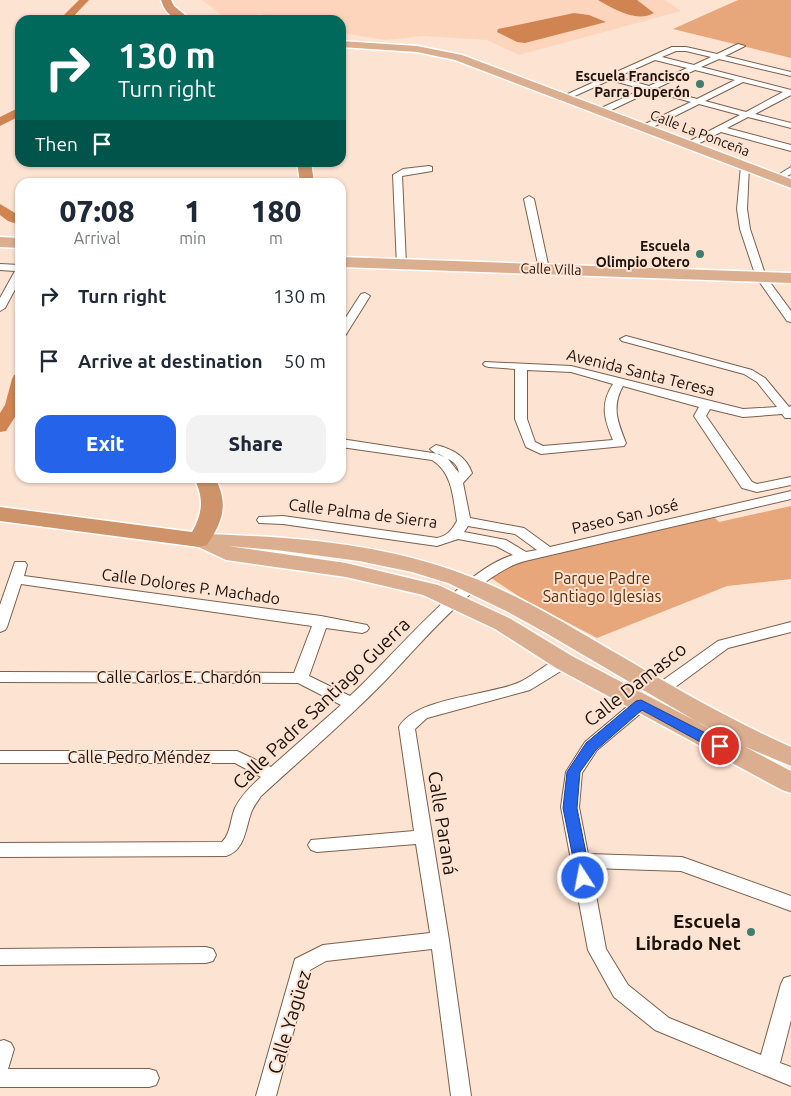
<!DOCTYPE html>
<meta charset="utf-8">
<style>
:root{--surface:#fff;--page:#f2f2f3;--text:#1f2937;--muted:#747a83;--accent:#2563eb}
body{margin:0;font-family:Ubuntu,sans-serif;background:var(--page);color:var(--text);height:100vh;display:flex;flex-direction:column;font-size:19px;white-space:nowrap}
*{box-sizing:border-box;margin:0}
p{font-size:16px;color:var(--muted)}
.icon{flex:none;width:28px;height:28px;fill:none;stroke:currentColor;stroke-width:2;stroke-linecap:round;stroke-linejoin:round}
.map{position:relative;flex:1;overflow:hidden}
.side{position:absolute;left:15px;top:178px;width:331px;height:305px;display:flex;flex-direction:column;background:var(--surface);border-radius:15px;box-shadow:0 1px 4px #0004}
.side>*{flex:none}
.top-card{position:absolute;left:15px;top:15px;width:331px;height:152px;border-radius:15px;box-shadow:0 1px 4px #0004;background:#00695c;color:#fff;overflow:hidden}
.pin{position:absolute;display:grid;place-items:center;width:42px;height:42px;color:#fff;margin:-21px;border:2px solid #fff;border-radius:50%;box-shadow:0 1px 5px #0007}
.me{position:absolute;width:55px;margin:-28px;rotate:349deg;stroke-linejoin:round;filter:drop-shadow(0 0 4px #0008)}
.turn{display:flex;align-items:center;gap:18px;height:105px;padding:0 20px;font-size:22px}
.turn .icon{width:65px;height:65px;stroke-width:2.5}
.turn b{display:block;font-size:35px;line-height:42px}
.then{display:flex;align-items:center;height:48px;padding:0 20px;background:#0003;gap:10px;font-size:19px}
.eta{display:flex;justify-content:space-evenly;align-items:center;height:85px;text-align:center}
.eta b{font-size:30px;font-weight:800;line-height:35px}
.action{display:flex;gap:10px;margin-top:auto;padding:10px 20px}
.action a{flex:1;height:58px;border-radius:15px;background:var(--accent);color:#fff;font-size:20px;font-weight:800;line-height:58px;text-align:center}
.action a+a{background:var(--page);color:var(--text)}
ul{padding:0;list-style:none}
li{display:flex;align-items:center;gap:15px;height:65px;padding:0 20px}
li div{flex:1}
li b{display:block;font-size:19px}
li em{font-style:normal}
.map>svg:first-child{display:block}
.built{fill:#fdd5bc}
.green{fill:#e8a67b}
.water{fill:#d08451}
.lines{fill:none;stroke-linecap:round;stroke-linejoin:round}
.river{fill:#d08451;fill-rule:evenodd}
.minor-casing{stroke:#7c604e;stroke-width:2}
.primary-casing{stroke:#fff;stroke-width:3}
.trunk-casing{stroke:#fff;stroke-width:3}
.minor{fill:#fff;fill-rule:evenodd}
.primary{fill:#dbae8f;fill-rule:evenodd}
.trunk{fill:#cf936a;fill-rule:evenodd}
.route{fill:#2563eb;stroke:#184099}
.poi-dot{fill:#3d7e6e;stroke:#fde3d2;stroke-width:2}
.labels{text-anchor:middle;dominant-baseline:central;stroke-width:4;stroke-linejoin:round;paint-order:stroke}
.far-poi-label{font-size:14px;font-weight:bold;fill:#1d120b;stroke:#fde3d2;text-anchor:end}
.far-street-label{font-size:14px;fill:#1d120b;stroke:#fde3d2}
.street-label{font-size:16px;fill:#1d120b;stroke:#fde3d2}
.park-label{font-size:16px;fill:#602f06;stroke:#fde3d2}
.near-street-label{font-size:19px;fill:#1d120b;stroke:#fde3d2}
.near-poi-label{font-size:19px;font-weight:bold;fill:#1d120b;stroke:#fde3d2;text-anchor:end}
</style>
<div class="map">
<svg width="791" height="1096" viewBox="0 0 791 1096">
<rect width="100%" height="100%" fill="#fde3d2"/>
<polygon class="built" points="202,0 665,0 681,11 519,55 487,40 424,36 385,40 341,33 341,20 275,20 260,14 228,20"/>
<g class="green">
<polygon points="738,0 791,0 791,58 673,29"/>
<polygon points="791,506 791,579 727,586 597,638 523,599 491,578 510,563 713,516 719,522"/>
</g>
<g class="water">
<path d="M 598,0 L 637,0 L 654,13 C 636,23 614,9 598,0 Z"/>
<polygon points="574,13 589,15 606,22 525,43 517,42 497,32 498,29"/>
</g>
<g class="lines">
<g class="river">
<polygon points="79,0 89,0 70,20 59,20"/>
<polygon points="20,107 20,116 0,126 0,117"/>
<polygon points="0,204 20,216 20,225 8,221 0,215"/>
<polygon points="20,374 20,409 6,431 0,432 0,413 5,405 12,379 14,375"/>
</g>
<g class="minor-casing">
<g id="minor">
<path d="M 738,44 L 745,46 L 725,56 L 791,72 L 791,76 L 719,59 L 701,67 L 791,90 L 791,95 L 755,114 L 791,123 L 791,128 L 748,117 L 727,128 L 791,145 L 791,151 L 721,132 L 692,147 L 686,147 L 686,143 L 740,115 L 699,104 L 647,130 L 641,130 L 641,126 L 691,102 L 651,91 L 605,113 L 599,113 L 599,109 L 643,89 L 610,80 L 568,99 L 561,97 L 672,47 L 686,47 L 717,54 ZM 676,51 L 686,51 L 711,57 L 694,65 L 662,57 ZM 655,60 L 687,68 L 649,86 L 617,77 ZM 695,70 L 735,80 L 697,99 L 657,88 ZM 743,82 L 783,92 L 746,112 L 705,101 Z"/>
<polygon points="745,163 749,166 747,209 750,229 766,277 791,311 791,322 787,321 756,277 740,229 737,209 741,166"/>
<polygon points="429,166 432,167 432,171 402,176 406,264 401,267 397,266 393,175 403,169"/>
<polygon points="791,167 791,174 777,181 773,178"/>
<polygon points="529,196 534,199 549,269 544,272 539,269 524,199"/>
<polygon points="0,264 20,265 20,280 5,308 0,311 0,298 15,271 0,270"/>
<polygon points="365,293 370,296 345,336 341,337 341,325 361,294"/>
<path d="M 626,336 L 752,370 L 765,378 L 789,407 L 791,406 L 791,418 L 785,418 L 782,414 L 743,417 L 710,409 L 706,416 L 752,482 L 757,484 L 791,477 L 791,485 L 757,492 L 742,488 L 694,416 L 699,407 L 623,386 C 611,407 618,423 626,443 L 624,446 L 541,454 L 526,447 L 515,419 L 515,369 L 489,367 L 485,366 L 483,364 L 485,362 L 571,366 L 743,409 L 777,407 L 757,382 L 744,374 L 622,341 L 620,339 ZM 527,370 L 571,372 L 613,384 C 600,404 604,419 613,440 L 543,446 L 535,442 L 527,419 Z"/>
<path d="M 341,439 L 439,454 L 448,459 L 459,473 C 457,457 439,458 430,449 L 436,445 C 452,449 466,456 472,473 L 463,483 L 470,518 L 524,528 L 550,547 L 791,491 L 791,499 L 525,561 C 476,574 415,651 378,688 C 340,726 299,761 261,796 C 257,802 253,807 251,813 C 245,830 245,850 226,856 L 0,857 L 0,843 L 222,842 C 231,833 230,820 235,808 C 241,796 251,786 261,777 L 235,763 L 0,763 L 0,751 L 237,751 L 271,767 L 341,705 L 298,683 L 0,682 L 0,672 L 294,673 L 312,626 L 21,584 L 7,627 L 5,630 L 0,632 L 0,605 L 15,562 L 25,562 L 27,565 L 24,576 L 321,616 L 367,625 L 369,628 L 367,631 L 362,633 L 326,628 L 309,676 L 350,696 C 391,659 463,569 513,555 L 496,546 L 458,539 L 437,546 L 283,524 L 259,523 L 257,520 L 259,517 L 283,516 L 437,538 C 447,536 452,530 457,521 C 453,498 453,473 432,460 L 341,447 ZM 468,526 L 515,534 L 537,550 L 526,552 L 506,540 L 464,532 Z"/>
<polygon points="791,622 791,632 728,648 647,708 597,750 582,773 579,807 588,854 682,857 791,896 791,911 681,871 591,868 606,949 628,985 669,1018 761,1055 781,984 784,978 791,976 791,1020 780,1063 791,1067 791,1086 655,1030 614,997 588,950 561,807 566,772 585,742 635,700 718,641"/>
<path d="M 564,657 L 569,658 L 572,662 L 569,666 L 530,690 L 427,718 L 415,729 L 449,940 L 471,1096 L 451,1096 L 432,949 L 326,961 L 310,970 L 276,1096 L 256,1096 L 295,959 L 323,945 L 430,933 L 416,844 L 317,852 L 311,850 L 308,845 L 311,840 L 414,831 L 399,727 C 416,697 489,696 520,682 C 535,675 548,661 564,657 Z"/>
<polygon points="206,947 213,949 216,955 213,961 206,963 0,965 0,949"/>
<polygon points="4,1040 11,1043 14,1049 8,1069 149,1069 156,1071 159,1078 156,1085 149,1087 0,1087 0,1041"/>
</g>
</g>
<g class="primary-casing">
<g id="primary">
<polygon points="341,41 417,46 462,55 791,179 791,188 455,60 417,52 341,47"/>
<polygon points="0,237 20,238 20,248 0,247"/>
<polygon points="341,257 791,273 791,283 341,267"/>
<path d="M 199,534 C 285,536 382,543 463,574 C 516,593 566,624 614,652 C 672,686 730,720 791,747 L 791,766 L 741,745 L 701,724 L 546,633 L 506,611 L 448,583 L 412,572 L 359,561 L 276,550 L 228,546 L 346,563 L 438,585 L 511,619 L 572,656 L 791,771 L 791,793 L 782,790 L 556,668 L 495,629 L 423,595 L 346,577 L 226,560 L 192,544 L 188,540 L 192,536 Z"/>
</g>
</g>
<g class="trunk-casing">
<g id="trunk">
<path d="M 161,0 L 171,0 L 174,6 L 191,20 C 175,20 166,16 161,0 Z"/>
<polygon points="297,162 311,162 314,182 300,182"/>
<path d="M 194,478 L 215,478 C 229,504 223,521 207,545 L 199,547 L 0,521 L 0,507 L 192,532 C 203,513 204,498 194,478 Z"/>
</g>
</g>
<use href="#minor" class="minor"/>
<use href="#primary" class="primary"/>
<use href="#trunk" class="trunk"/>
</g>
<polygon class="route" points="641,700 725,743 727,746 725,750 715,750 642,710 596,750 580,772 577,808 591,878 589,883 583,884 578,883 563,808 567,772 586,743 636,701"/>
<g class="poi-dot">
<circle cx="700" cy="84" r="5"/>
<circle cx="700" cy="254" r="5"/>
<circle cx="751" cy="932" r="5"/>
</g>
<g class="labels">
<g class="far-poi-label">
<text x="690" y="76">Escuela Francisco<tspan x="690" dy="16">Parra Duperón</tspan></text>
<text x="690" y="246">Escuela<tspan x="690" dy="16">Olimpio Otero</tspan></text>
</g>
<g class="far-street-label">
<text transform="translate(700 133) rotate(21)">Calle La Ponceña</text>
<text transform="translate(551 269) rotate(2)">Calle Villa</text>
</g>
<g class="street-label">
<text transform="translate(641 372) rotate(14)">Avenida Santa Teresa</text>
<text transform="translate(363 513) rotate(7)">Calle Palma de Sierra</text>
<text transform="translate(625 516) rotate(-13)">Paseo San José</text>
<text transform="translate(191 586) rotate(8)">Calle Dolores P. Machado</text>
<text x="179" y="677">Calle Carlos E. Chardón</text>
<text x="139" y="757">Calle Pedro Méndez</text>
</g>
<g class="park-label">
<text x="602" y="578">Parque Padre<tspan x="602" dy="18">Santiago Iglesias</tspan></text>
</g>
<g class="near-street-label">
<text transform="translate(635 684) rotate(-38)">Calle Damasco</text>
<text transform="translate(321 703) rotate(-44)">Calle Padre Santiago Guerra</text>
<text transform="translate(443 823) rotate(81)">Calle Paraná</text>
<text transform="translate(289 1022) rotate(-73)">Calle Yagüez</text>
</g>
<g class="near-poi-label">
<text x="741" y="921">Escuela<tspan x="741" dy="22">Librado Net</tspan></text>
</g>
</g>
</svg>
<div class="pin" style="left:720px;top:746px;background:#d93025"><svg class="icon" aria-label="arrive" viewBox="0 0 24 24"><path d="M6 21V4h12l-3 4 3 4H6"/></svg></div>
<svg class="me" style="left:583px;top:878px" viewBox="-20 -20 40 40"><circle r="17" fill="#2563eb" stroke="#fff" stroke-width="3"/><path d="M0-11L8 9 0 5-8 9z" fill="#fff"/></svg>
<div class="top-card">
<div class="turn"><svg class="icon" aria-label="right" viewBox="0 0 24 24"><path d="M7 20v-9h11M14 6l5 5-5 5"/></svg><div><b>130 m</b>Turn right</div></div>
<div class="then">Then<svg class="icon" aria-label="arrive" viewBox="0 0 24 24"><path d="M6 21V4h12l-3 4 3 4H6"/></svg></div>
</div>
<section class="side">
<div class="eta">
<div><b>07:08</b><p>Arrival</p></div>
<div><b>1</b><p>min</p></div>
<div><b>180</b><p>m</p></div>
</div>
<ul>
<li><svg class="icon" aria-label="right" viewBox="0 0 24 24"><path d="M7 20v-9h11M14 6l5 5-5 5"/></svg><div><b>Turn right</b></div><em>130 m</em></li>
<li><svg class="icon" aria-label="arrive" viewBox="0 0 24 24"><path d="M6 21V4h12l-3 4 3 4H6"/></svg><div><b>Arrive at destination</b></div><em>50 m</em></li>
</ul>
<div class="action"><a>Exit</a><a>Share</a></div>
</section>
</div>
